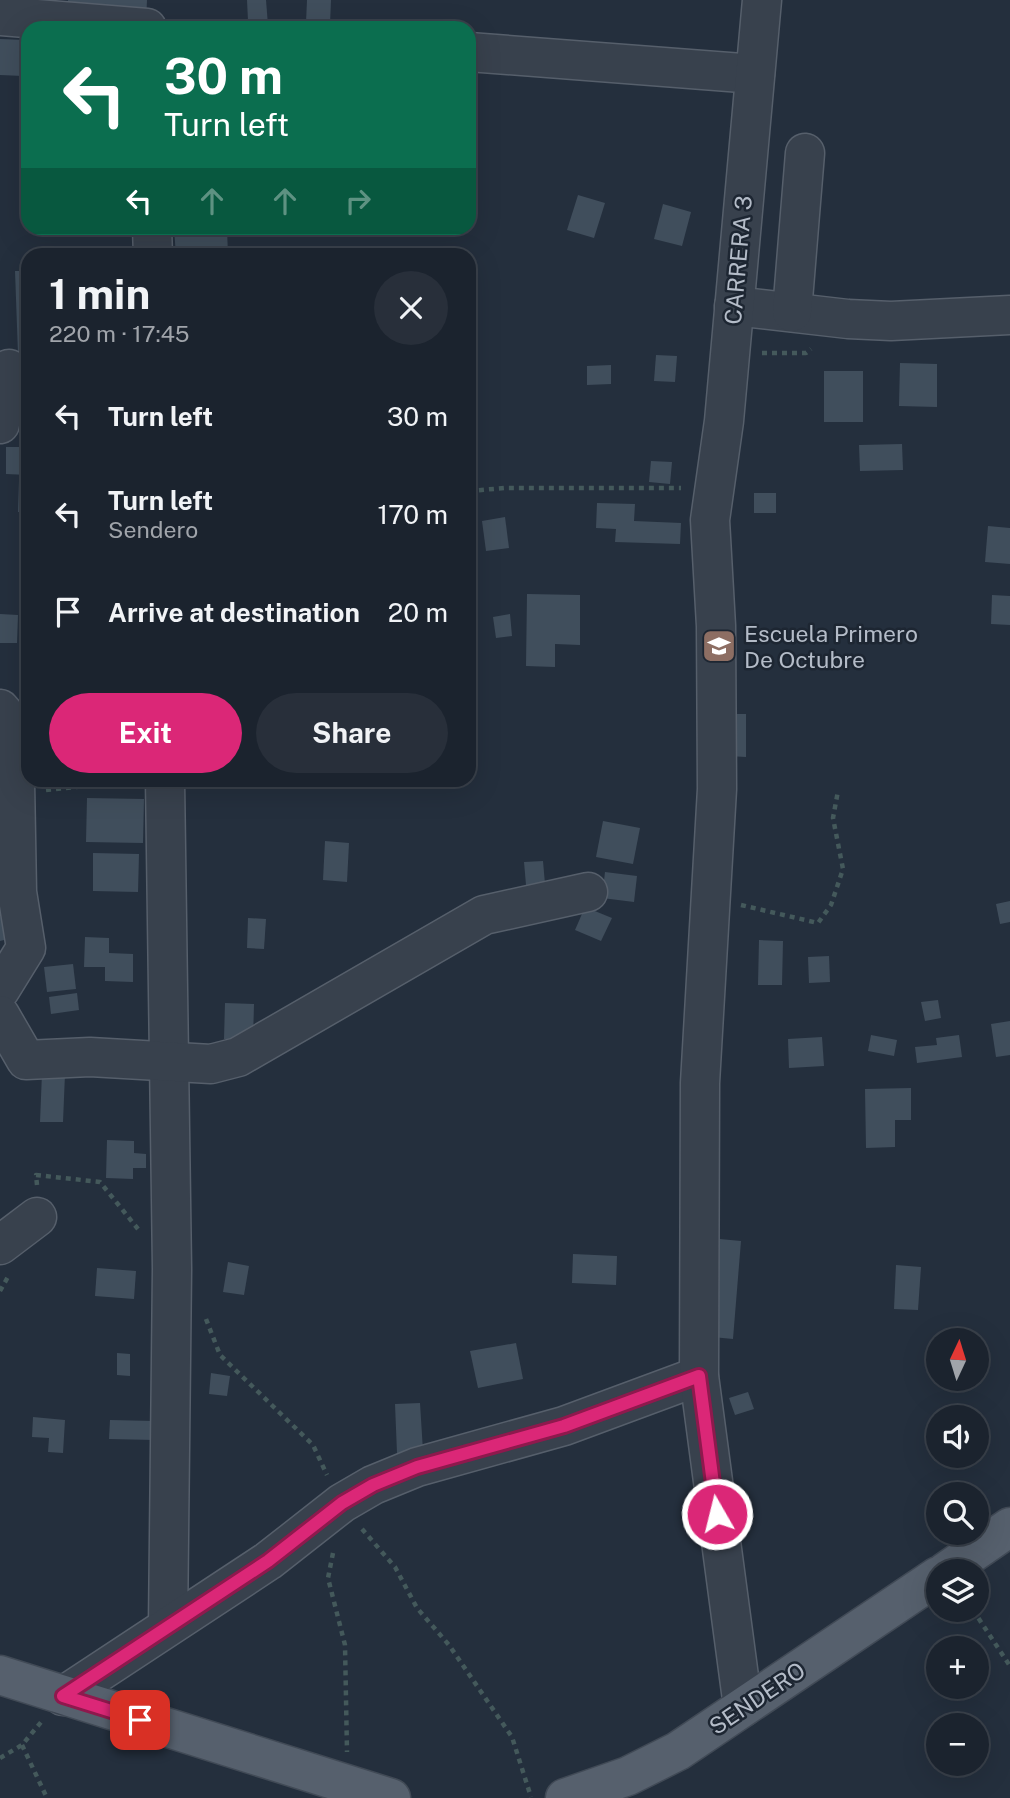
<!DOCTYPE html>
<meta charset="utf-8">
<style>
:root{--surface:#1b232e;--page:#282f3a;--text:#f1f3f6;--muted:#a0a4aa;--line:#39404a;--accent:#db2777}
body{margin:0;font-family:"Public Sans",sans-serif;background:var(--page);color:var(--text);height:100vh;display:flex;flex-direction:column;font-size:26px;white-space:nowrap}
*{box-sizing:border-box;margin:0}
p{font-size:23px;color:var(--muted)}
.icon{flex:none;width:38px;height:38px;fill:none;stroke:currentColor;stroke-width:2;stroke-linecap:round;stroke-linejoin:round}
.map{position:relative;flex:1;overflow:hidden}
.side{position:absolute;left:21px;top:248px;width:455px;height:539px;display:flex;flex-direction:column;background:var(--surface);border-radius:21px;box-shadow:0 7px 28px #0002,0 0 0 2px var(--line)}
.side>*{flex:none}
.banner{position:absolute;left:21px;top:21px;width:455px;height:214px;border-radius:21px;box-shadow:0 7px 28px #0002,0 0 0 2px var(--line);background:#0b6e4f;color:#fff;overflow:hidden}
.needle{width:46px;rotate:4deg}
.tools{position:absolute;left:926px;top:1328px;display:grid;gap:14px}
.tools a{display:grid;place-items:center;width:63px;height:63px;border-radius:50%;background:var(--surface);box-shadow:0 7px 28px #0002,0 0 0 2px var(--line);font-size:35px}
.pin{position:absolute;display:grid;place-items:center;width:60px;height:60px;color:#fff;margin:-30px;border-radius:14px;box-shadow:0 4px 10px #0006}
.me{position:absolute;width:77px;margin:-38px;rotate:352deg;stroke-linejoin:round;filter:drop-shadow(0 0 5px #0008)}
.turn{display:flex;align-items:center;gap:24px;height:147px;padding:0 28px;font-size:32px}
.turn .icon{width:91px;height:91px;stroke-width:2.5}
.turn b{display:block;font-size:49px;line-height:60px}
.lanes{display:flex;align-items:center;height:66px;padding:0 28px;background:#0003;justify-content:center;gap:35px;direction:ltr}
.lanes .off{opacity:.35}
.round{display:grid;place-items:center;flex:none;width:74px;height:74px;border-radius:37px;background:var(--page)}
.head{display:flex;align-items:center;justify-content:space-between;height:119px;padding:0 28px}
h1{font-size:42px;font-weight:700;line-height:52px}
.primary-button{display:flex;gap:14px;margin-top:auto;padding:14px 28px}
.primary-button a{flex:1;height:80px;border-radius:42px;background:var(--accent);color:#fff;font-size:28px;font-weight:700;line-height:80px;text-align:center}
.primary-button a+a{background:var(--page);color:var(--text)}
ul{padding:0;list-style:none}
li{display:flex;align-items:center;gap:21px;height:98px;padding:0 28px}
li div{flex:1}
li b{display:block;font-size:26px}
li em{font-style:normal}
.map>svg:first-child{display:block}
.building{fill:#404e5c}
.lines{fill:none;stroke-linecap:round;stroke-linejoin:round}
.minor-casing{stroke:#565f6b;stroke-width:41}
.major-casing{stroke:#414a56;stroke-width:41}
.path{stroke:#44595b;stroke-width:4.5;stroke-dasharray:5 5;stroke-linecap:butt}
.minor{stroke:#38414d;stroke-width:38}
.major{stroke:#56606d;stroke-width:38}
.route-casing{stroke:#8e194d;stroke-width:18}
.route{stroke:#db2777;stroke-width:12}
.labels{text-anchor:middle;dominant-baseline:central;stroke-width:5;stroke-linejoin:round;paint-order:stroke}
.street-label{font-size:23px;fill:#b4bcc8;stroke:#1d2632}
.poi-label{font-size:23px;fill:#b4bcc8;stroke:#1d2632;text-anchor:start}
</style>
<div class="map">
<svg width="1010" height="1798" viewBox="0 0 1010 1798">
<rect width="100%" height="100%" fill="#242f3d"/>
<g class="building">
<polygon points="68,0 147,0 146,22 67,18"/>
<polygon points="247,0 266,0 268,25 248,21"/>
<polygon points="307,0 331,0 330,25 306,23"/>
<polygon points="0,39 25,40 23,76 0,75"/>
<polygon points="28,133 28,151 26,152 20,136"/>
<polygon points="578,195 605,203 594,238 567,230"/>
<polygon points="663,204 691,212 682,246 654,239"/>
<polygon points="174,228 227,228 228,256 176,256"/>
<polygon points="15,271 28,271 28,353 18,354"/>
<polygon points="656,355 677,356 675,382 654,381"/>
<polygon points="900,363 937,364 937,407 899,406"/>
<polygon points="611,365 611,384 587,385 587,366"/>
<rect x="824" y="371" width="39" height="51"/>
<polygon points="902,444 903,470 860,471 859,445"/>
<polygon points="6,447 21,447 20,459 28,459 28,475 6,474"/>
<polygon points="651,461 672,462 670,484 649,482"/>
<polygon points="19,480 28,480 28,512 18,512"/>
<rect x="754" y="493" width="22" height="20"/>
<polygon points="597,503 635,504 634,521 681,523 680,544 615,542 616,529 596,528"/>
<polygon points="505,517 509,548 486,551 482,521"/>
<polygon points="988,526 1010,528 1010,564 985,562"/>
<polygon points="527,594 580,595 580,645 555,644 555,667 526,666"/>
<polygon points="992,595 1010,596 1010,625 991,624"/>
<polygon points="0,614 18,615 17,643 0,643"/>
<polygon points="510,614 512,636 496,638 493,617"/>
<polygon points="728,714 746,714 746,757 728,756"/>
<polygon points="87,798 144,799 143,843 86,842"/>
<polygon points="603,821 640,828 633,864 596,857"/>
<polygon points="325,841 349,843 347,882 323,880"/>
<polygon points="93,853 139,854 138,892 93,891"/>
<polygon points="543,861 545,884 526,885 524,862"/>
<polygon points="605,872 637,876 634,902 602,898"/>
<polygon points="1010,901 1010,922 1000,924 996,904"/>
<polygon points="585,907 612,918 601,941 575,930"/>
<polygon points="0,914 8,939 0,941"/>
<polygon points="248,918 266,919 264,949 247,948"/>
<polygon points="85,937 109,938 109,953 133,954 133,982 105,981 105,967 84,967"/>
<polygon points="759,940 783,941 782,985 758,985"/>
<polygon points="829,956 830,982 809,983 808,957"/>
<polygon points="73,964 76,989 47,992 44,967"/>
<polygon points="77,993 79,1010 51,1014 49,997"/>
<polygon points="938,1000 941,1018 925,1021 921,1002"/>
<polygon points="225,1003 254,1004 253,1040 224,1039"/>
<polygon points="1010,1021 1010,1055 996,1057 991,1024"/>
<polygon points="871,1035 897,1040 894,1056 868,1051"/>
<polygon points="959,1035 962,1057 917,1063 915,1047 937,1045 936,1038"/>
<polygon points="822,1037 824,1066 789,1068 788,1039"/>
<polygon points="42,1073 65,1074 63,1122 40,1122"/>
<polygon points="911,1088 911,1120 895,1120 895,1147 866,1148 865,1089"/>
<polygon points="107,1140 134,1141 134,1153 146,1154 146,1168 133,1168 133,1179 106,1178"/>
<polygon points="709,1238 741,1241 733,1339 702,1336"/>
<polygon points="573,1254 617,1256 616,1285 572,1283"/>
<polygon points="228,1262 249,1266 244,1295 223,1292"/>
<polygon points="896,1265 921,1267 918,1310 894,1309"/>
<polygon points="97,1268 136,1271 134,1299 95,1296"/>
<polygon points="516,1343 523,1379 478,1388 470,1351"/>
<polygon points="117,1353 130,1354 130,1376 117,1375"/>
<polygon points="211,1373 230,1376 227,1396 209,1394"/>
<polygon points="748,1392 754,1409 735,1415 729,1398"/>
<polygon points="420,1403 423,1451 397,1453 395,1404"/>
<polygon points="33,1417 65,1420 63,1453 48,1452 49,1438 32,1437"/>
<polygon points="110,1420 155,1421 155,1440 109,1439"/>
</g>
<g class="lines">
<g class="minor-casing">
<g id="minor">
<polyline points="0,16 147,28"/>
<polyline points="469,52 755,74"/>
<polyline points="152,228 153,256"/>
<polyline points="734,306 848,319 891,321 1010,315"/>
<polyline points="792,312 805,153"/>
<polyline points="0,424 9,369"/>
<polyline points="0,709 14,725 17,892 26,948 0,990"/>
<polyline points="165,780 172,1269 168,1626"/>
<polyline points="0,1015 26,1060 90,1057 211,1064 238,1057 484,915 588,892"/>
<polyline points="0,1245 37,1217"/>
<polyline points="63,1696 268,1561 342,1503 373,1485 417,1467 564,1426 699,1376"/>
<polyline points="743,1707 699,1376 700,1083 717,789 716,626 710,520 724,421 762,0"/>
</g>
</g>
<g class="major-casing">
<g id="major">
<polyline points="945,1572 1010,1527"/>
<polyline points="0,1675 391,1798"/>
<polyline points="565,1798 628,1776 678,1751 938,1576"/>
</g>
</g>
<g class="path">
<polyline points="762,353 806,353 811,349"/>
<polyline points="469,491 505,488 681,488"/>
<polyline points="46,790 134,781"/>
<polyline points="741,905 818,923 831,905 843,869 833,818 838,791"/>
<polyline points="37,1185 36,1175 100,1182 138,1229"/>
<polyline points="0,1291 9,1275"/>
<polyline points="206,1319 220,1355 313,1445 327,1475"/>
<polyline points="362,1529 395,1567 417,1608 449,1645 512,1737 531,1797"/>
<polyline points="333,1553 328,1578 345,1645 347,1752"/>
<polyline points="973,1610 1010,1666"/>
<polyline points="22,1745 47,1798"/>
<polyline points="0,1758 22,1745 42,1721"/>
</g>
<use href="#minor" class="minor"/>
<use href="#major" class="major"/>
</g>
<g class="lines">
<g class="route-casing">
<polyline id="route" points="140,1720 63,1696 268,1561 342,1503 373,1485 417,1467 564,1426 699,1376 717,1514"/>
</g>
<use href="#route" class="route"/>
</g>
<defs>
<g id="school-square" transform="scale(1.75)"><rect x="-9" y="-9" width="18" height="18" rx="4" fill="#8d6e63" stroke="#1d2632"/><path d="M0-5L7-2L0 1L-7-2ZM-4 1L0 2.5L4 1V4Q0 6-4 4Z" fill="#fff"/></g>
</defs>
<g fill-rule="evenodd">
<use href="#school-square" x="719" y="646"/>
</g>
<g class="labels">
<g class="street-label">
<text transform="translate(738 260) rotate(-85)">CARRERA 3</text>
<text transform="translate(757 1698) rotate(-34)">SENDERO</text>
</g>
<g class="poi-label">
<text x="744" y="633">Escuela Primero<tspan x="744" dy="26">De Octubre</tspan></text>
</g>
</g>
</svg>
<div class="tools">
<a><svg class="needle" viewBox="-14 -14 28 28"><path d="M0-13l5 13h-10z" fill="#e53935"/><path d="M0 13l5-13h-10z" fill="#a0a4aa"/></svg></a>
<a><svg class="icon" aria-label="sound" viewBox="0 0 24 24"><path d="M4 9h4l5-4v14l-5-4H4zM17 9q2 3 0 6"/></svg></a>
<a><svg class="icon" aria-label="search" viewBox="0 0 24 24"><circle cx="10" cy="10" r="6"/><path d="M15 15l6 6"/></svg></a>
<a><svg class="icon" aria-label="layers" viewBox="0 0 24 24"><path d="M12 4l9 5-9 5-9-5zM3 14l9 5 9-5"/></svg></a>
<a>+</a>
<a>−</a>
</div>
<div class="pin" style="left:140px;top:1720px;background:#d93025"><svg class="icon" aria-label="arrive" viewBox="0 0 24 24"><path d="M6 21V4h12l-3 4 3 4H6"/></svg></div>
<svg class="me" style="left:717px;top:1514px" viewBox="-20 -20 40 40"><circle r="17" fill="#db2777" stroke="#fff" stroke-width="3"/><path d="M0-11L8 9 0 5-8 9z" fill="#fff"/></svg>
<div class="banner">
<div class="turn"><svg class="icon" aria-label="left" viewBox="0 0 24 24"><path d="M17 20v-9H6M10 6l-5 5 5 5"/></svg><div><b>30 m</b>Turn left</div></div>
<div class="lanes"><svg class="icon" aria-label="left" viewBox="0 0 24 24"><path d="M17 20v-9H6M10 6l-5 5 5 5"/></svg><svg class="icon off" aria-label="ahead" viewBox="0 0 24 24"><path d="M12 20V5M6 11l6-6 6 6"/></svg><svg class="icon off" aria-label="ahead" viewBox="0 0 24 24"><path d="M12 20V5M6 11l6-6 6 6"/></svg><svg class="icon off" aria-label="right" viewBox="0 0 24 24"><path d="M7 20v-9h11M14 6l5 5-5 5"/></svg></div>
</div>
<section class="side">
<div class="head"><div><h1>1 min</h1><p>220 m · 17:45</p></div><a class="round"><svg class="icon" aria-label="close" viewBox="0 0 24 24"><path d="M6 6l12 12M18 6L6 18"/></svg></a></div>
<ul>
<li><svg class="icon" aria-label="left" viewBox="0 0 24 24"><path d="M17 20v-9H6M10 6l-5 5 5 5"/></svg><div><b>Turn left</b></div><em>30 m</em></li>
<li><svg class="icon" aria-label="left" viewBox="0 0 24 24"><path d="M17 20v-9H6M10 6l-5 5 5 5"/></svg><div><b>Turn left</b><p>Sendero</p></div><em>170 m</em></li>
<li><svg class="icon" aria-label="arrive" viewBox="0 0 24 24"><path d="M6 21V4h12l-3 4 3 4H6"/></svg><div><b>Arrive at destination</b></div><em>20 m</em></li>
</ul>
<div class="primary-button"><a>Exit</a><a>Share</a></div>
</section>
</div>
